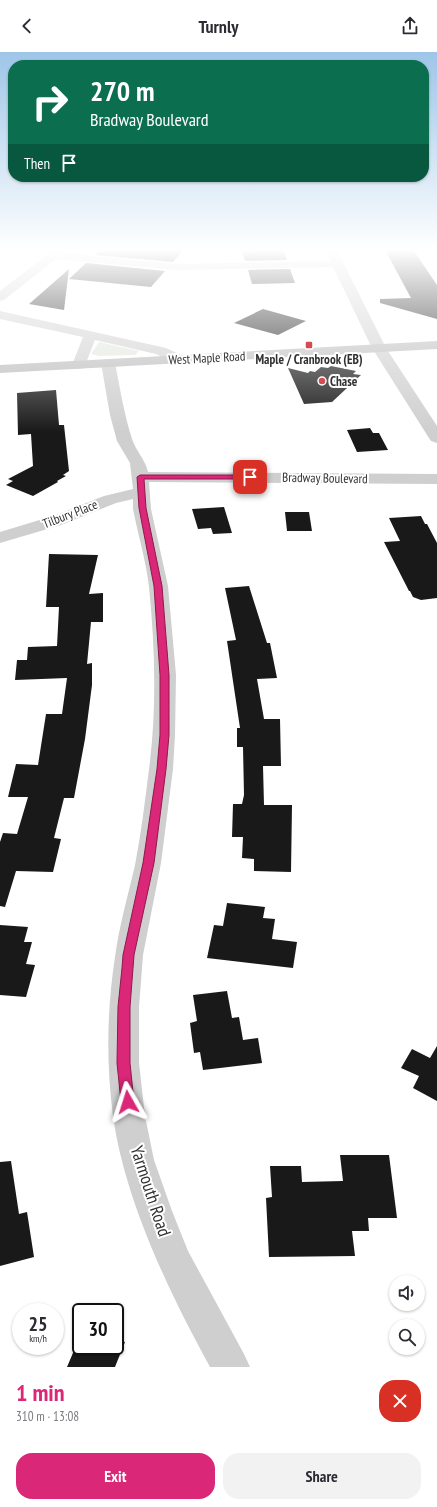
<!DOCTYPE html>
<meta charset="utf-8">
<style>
:root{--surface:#fff;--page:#f2f2f3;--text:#2b2b33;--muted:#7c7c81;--accent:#db2777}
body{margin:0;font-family:"PT Sans Narrow",sans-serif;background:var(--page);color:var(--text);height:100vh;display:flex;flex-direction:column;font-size:15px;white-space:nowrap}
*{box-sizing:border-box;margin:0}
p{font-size:13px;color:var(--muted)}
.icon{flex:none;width:22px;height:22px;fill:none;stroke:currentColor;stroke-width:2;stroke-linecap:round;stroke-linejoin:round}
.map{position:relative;height:1315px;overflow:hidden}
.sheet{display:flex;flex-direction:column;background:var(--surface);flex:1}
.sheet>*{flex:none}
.banner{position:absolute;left:8px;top:8px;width:421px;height:122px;border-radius:16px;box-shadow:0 1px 3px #0004;background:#0b6e4f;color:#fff;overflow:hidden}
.tools{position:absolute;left:389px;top:1223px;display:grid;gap:8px}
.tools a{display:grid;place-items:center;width:36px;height:36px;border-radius:50%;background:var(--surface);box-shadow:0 1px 3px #0004;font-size:20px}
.speed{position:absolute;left:12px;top:1251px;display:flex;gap:8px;font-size:20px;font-weight:700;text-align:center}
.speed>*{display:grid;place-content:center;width:52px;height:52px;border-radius:50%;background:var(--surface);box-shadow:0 1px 3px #0004;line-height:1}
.speed small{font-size:10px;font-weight:400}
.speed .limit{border:2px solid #111;border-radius:6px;background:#fff;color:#111}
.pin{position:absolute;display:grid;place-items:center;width:34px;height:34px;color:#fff;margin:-17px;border-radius:8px;box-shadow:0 2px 6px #0006}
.me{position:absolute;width:44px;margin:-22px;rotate:354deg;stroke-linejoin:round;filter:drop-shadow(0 0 3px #0008)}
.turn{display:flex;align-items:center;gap:14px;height:84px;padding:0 16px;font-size:18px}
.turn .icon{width:52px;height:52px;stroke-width:2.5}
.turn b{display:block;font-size:28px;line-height:34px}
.then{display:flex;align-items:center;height:38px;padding:0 16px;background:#0003;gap:8px;font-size:15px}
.round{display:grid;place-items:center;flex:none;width:42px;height:42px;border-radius:16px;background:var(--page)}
.headline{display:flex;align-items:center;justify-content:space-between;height:68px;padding:0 16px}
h1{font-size:24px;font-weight:700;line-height:30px;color:var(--accent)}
.cta{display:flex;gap:8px;margin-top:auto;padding:8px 16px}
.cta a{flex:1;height:46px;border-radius:16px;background:var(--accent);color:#fff;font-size:16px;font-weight:700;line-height:46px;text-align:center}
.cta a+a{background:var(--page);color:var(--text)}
header{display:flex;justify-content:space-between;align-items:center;height:52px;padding:0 16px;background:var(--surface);font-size:18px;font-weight:700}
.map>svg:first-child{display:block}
.green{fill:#e2e8dd}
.building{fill:#191919}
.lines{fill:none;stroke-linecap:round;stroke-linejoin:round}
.minor{fill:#cfcfcf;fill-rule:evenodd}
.tertiary{fill:#cfcfcf;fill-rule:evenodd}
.secondary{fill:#bcbcbc;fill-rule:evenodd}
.route{fill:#db2777;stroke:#8e194d}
.poi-dot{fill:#d24c54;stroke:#fff;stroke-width:1.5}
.labels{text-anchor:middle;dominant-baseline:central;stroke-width:4;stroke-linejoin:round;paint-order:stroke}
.far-street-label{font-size:13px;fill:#323232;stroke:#fff}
.far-poi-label{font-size:13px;font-weight:bold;fill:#323232;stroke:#fff}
.near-street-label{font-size:18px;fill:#323232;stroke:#fff}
</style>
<header><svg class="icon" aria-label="back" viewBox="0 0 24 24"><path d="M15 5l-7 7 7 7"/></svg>Turnly<svg class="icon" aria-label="share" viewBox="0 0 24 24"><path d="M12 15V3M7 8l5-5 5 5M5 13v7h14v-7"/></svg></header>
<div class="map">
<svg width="437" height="1315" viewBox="0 0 437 1315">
<rect width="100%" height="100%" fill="#fff"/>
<polygon class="green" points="99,290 139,299 135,303 99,304 91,302"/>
<g class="building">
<polygon points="102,196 185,196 173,210 95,203"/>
<polygon points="384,196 412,196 437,233 437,267 380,251 380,247 411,246"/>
<polygon points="283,198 287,208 245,209 242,199"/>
<polygon points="86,211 165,219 151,235 69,227"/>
<polygon points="69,217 64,258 29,252"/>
<polygon points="290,217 295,231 252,232 248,218"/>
<polygon points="263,257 306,269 278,283 234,271"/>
<polygon points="331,314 356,319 353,322 361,323 332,350 304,352 288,316 308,321 310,319 315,320 321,315 328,316"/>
<polygon points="56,338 59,373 64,373 69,419 63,423 66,424 57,429 58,430 33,444 6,433 13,429 8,427 33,414 31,382 18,383 17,341"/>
<polygon points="370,376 373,381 379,381 388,398 357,400 347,378"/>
<polygon points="224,455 232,481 213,482 211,476 198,477 192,457"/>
<polygon points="285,460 309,460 312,479 287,479"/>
<polygon points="421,464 425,472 427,472 437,491 437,546 421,548 413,545 410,539 409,539 384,490 400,489 389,466"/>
<polygon points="49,502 98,503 89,542 103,541 103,570 91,570 87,612 92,611 92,633 85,687 74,746 64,746 54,786 61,787 53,820 16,819 5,855 0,854 0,790 3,781 17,782 28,745 8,745 16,712 38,713 46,662 62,662 67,626 15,628 17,608 27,608 28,595 57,594 59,555 46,555"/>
<polygon points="249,534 267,591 270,591 277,626 257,627 264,667 280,667 281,714 263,714 264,753 292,753 291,820 254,819 254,807 242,806 243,785 232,785 233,752 242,752 244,743 243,695 237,695 237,676 240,676 227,589 236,588 225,536"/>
<polygon points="227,851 265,855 263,866 275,867 272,887 297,890 293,916 207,906 214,873 223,874"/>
<polygon points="0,873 28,875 24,890 32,890 26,912 35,913 26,945 0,943"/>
<polygon points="227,939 232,966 239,965 243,988 258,986 262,1011 203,1018 200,1000 194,1001 190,971 197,969 193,943"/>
<polygon points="437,994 437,1049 413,1036 419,1024 401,1016 412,997 430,1006"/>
<polygon points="340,1103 389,1103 397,1166 368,1166 369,1179 352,1179 355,1204 269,1205 266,1146 272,1145 270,1114 301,1114 302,1130 343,1129"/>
<polygon points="11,1109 19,1162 27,1160 34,1205 0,1214 0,1110"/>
<polygon points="81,1282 81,1294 115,1294 115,1287 125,1290 115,1315 67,1315"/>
</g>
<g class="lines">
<g class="minor">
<polygon points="56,196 69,196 64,201 176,212 338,209 342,210 344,212 342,214 338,215 176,218 56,207 4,248 0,249 0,239"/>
<polygon points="0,259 166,296 183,304 185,307 183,310 178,311 173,310 156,302 95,288 84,316 79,317 74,316 72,313 83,285 0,267"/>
<path d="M 108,307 L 113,308 L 115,311 C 120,336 124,362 132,387 C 136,399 145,407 148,420 L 437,422 L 437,432 L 149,430 L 151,457 L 168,534 L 176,623 L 175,683 L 173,717 L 161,811 L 143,903 L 139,955 L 139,1011 L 145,1064 L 154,1108 L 172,1159 L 188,1199 L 244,1302 L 250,1315 L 210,1315 C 169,1240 125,1149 113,1064 C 106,1011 107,957 115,905 C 119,874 128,844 135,813 C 141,782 145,749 149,717 C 157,657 155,595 149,535 C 146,509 138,483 133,457 L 133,447 L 116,451 L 61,473 L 0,491 L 0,480 L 56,463 L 104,444 L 133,437 L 130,411 L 117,389 L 110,363 L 101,311 L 103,308 Z"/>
</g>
<polygon class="tertiary" points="324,196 336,196 386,296 437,374 437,391 431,389 429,386 372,296"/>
<polygon class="secondary" points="437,289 437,297 0,321 0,313"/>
</g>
<linearGradient id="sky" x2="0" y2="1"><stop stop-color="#9ec5e8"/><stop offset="0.52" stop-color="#fff"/><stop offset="1" stop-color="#fff" stop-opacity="0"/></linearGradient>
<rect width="437" height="380" fill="url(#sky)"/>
<polygon class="route" points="250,423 253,424 253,427 144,427 146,456 162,534 169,623 169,683 166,717 154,811 134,903 130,955 130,1011 134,1050 132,1054 128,1056 123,1054 121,1050 117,1011 118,955 122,916 123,903 143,811 157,717 160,683 160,623 154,534 139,456 137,425 140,423"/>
<g class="poi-dot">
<rect x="305" y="289" width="8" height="8" rx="2"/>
<circle cx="322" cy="329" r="4"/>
</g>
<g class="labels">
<g class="far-street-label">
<text transform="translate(207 306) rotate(-3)">West Maple Road</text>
<text transform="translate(325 426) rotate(1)">Bradway Boulevard</text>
<text transform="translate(70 462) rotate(-21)">Tilbury Place</text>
</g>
<g class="far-poi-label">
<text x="309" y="307">Maple / Cranbrook (EB)</text>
<text x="330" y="329" text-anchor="start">Chase</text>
</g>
<g class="near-street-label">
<text transform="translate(151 1139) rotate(72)">Yarmouth Road</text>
</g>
</g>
</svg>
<div class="tools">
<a><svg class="icon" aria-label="sound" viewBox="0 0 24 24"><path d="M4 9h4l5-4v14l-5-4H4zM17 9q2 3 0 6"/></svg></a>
<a><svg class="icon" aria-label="search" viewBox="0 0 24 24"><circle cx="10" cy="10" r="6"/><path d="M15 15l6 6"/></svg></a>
</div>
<div class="speed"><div>25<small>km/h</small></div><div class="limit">30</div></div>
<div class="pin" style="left:250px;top:425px;background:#d93025"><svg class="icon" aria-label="arrive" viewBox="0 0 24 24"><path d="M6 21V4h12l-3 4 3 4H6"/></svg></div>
<svg class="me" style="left:128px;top:1050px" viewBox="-20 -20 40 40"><path d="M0-17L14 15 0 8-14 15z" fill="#db2777" stroke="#fff" stroke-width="4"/></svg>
<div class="banner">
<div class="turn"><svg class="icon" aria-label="right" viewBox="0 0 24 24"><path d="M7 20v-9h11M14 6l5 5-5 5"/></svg><div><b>270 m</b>Bradway Boulevard</div></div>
<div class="then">Then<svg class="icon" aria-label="arrive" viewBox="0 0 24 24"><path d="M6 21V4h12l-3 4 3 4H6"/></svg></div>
</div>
</div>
<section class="sheet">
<div class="headline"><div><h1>1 min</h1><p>310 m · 13:08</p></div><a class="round" style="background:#d93025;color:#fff"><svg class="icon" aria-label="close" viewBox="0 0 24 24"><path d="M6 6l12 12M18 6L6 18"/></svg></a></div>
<div class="cta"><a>Exit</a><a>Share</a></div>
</section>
